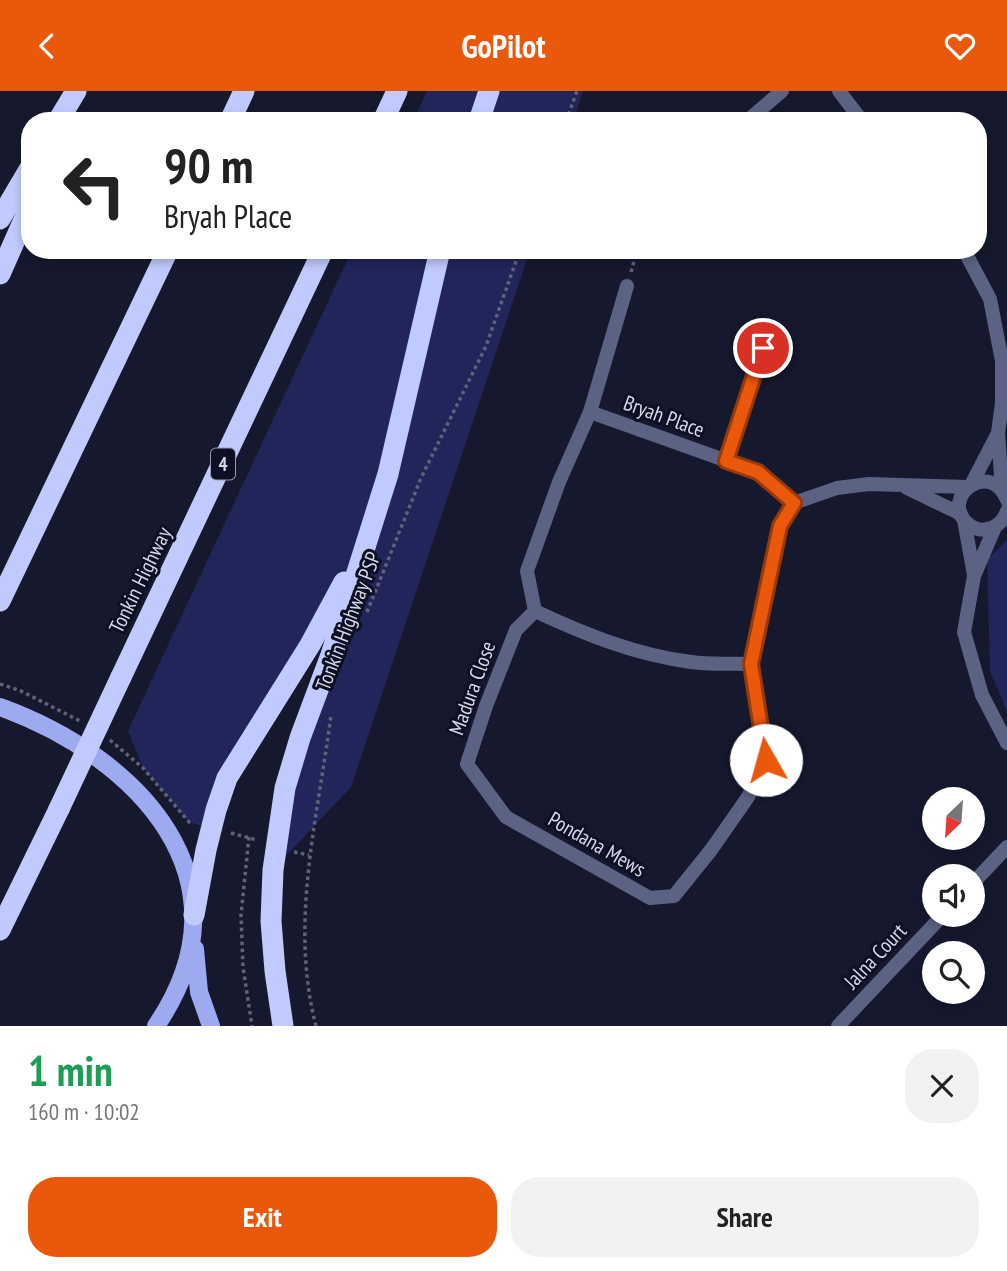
<!DOCTYPE html>
<meta charset="utf-8">
<style>
:root{--surface:#fff;--page:#f2f2f2;--text:#222;--muted:#767676;--accent:#ea580c}
body{margin:0;font-family:"PT Sans Narrow",sans-serif;background:var(--page);color:var(--text);height:100vh;display:flex;flex-direction:column;font-size:26px;white-space:nowrap}
*{box-sizing:border-box;margin:0}
p{font-size:23px;color:var(--muted)}
.icon{flex:none;width:38px;height:38px;fill:none;stroke:currentColor;stroke-width:2;stroke-linecap:round;stroke-linejoin:round}
.map{position:relative;height:935px;overflow:hidden}
.side{display:flex;flex-direction:column;background:var(--surface);flex:1}
.side>*{flex:none}
.hud{position:absolute;left:21px;top:21px;width:966px;height:147px;border-radius:28px;box-shadow:0 4px 10px #0003;background:#fff;color:var(--text);overflow:hidden}
.needle{width:46px;rotate:205deg}
.buttons{position:absolute;left:922px;top:696px;display:grid;gap:14px}
.buttons a{display:grid;place-items:center;width:63px;height:63px;border-radius:50%;background:var(--surface);box-shadow:0 4px 10px #0003;font-size:35px}
.pin{position:absolute;display:grid;place-items:center;width:60px;height:60px;color:#fff;margin:-30px;border:4px solid #fff;border-radius:50%;box-shadow:0 2px 7px #0007}
.me{position:absolute;width:77px;margin:-38px;rotate:353deg;stroke-linejoin:round;filter:drop-shadow(0 0 5px #0008)}
.turn{display:flex;align-items:center;gap:24px;height:147px;padding:0 28px;font-size:32px}
.turn .icon{width:91px;height:91px;stroke-width:2.5}
.turn b{display:block;font-size:49px;line-height:60px}
.round{display:grid;place-items:center;flex:none;width:74px;height:74px;border-radius:28px;background:var(--page)}
.overview{display:flex;align-items:center;justify-content:space-between;height:119px;padding:0 28px}
h1{font-size:42px;font-weight:800;line-height:52px;color:#1e9e55}
.action{display:flex;gap:14px;margin-top:auto;padding:14px 28px}
.action a{flex:1;height:80px;border-radius:28px;background:var(--accent);color:#fff;font-size:28px;font-weight:800;line-height:80px;text-align:center}
.action a+a{background:var(--page);color:var(--text)}
header{display:flex;justify-content:space-between;align-items:center;height:91px;padding:0 28px;background:var(--accent);color:#fff;font-size:32px;font-weight:800}
.map>svg:first-child{display:block}
.green{fill:#21255a}
.lines{fill:none;stroke-linecap:round;stroke-linejoin:round}
.path{stroke:#606376;stroke-width:3.5;stroke-dasharray:3.5 3.5;stroke-linecap:butt}
.minor{stroke:#5c6283;stroke-width:14}
.tertiary{stroke:#5c6283;stroke-width:14}
.primary{stroke:#9daaef;stroke-width:18}
.motorway{stroke:#c0cafc;stroke-width:21}
.motorway-bridge{stroke:#c0cafc;stroke-width:21}
.route-casing{stroke:#983908;stroke-width:18}
.route{stroke:#ea580c;stroke-width:12}
.labels{text-anchor:middle;dominant-baseline:central;stroke-width:6;stroke-linejoin:round;paint-order:stroke}
.shield{fill:#0d1024;stroke:#999cac;stroke-width:2}
.shield-label{font-size:19px;font-weight:bold;fill:#d5d8e7}
.street-label{font-size:21px;fill:#d5d8e7;stroke:#0d1024}
</style>
<header><svg class="icon" aria-label="back" viewBox="0 0 24 24"><path d="M15 5l-7 7 7 7"/></svg>GoPilot<svg class="icon" aria-label="heart" viewBox="0 0 24 24"><path d="M12 20l-8-8c-3-5 5-10 8-4 3-6 11-1 8 4z"/></svg></header>
<div class="map">
<svg width="1007" height="935" viewBox="0 0 1007 935">
<rect width="100%" height="100%" fill="#16192e"/>
<g class="green">
<polygon points="427,0 583,0 573,30 413,30"/>
<polygon points="352,159 530,159 351,696 273,779 361,463 276,611 212,738 189,731 143,677 128,640"/>
<polygon points="1007,449 1007,621 990,580 987,469"/>
</g>
<g class="lines">
<g class="path">
<polyline points="566,30 577,0"/>
<polyline points="631,181 637,159"/>
<polyline points="367,521 421,387 486,255 520,159"/>
<polyline points="0,593 21,600 80,630"/>
<polyline points="110,649 143,677 189,731 193,732"/>
<polyline points="231,742 257,749"/>
<polyline points="249,746 241,824 243,876 252,935"/>
<polyline points="294,761 309,764"/>
<path d="M 316,935 C 289,832 318,726 331,624"/>
</g>
<g class="minor">
<polyline points="747,30 782,0"/>
<polyline points="590,321 758,381 794,412"/>
<polyline points="726,370 763,257"/>
<polyline points="907,397 961,423"/>
<polyline points="535,520 527,480 559,391 590,321 627,195"/>
<path d="M 751,573 C 731,572 710,574 691,571 C 636,564 584,543 535,520 L 516,539 L 486,615 L 467,673 L 506,726 L 650,807 L 674,805 L 711,759 L 748,706 L 766,669 L 751,573 L 780,435 L 794,412 L 837,397 L 869,393 L 968,396"/>
<polyline points="973,792 1007,756"/>
<polyline points="838,935 943,824"/>
</g>
<g class="tertiary">
<polyline points="839,0 862,30"/>
<polyline points="964,159 990,208 1002,270 1002,312 998,342 1002,399"/>
<polyline points="971,394 997,344"/>
<path d="M 1007,409 C 991,367 939,406 967,432 C 972,437 980,440 987,438 C 998,436 1003,430 1007,420"/>
<polyline points="964,429 974,484"/>
<polyline points="995,436 974,485 964,541 982,604 1007,652"/>
</g>
<g class="primary">
<path d="M 0,616 C 138,666 256,789 156,935"/>
<polyline points="195,858 199,901 211,935"/>
</g>
<g class="motorway">
<polyline points="58,30 76,0"/>
<polyline points="230,30 244,0"/>
<polyline points="383,30 397,0"/>
<polyline points="479,30 489,0"/>
<polyline points="0,128 30,77"/>
<polyline points="0,183 30,115"/>
<polyline points="0,510 168,159"/>
<polyline points="121,586 323,159"/>
<polyline points="194,824 206,759 216,719 227,687 310,554 344,491"/>
<polyline points="0,839 59,718"/>
<polyline points="283,935 275,880 271,830 273,779 285,697 300,647 331,564 388,383 440,159"/>
</g>
<polyline class="motorway-bridge" points="59,718 121,586"/>
</g>
<g class="lines">
<g class="route-casing">
<polyline id="route" points="763,257 726,370 758,381 794,412 780,435 751,573 766,669"/>
</g>
<use href="#route" class="route"/>
</g>
<g class="labels">
<rect class="shield" x="211" y="357.5" width="24" height="31" rx="5"/>
<g class="shield-label">
<text x="223" y="373">4</text>
</g>
<g class="street-label">
<text transform="translate(664 325) rotate(20)">Bryah Place</text>
<text transform="translate(140 489) rotate(-64)">Tonkin Highway</text>
<text transform="translate(348 530) rotate(-69)">Tonkin Highway PSP</text>
<text transform="translate(472 597) rotate(-70)">Madura Close</text>
<text transform="translate(597 753) rotate(30)">Pondana Mews</text>
<text transform="translate(875 865) rotate(-47)">Jalna Court</text>
</g>
</g>
</svg>
<div class="buttons">
<a><svg class="needle" viewBox="-14 -14 28 28"><path d="M0-13l5 13h-10z" fill="#e53935"/><path d="M0 13l5-13h-10z" fill="#767676"/></svg></a>
<a><svg class="icon" aria-label="sound" viewBox="0 0 24 24"><path d="M4 9h4l5-4v14l-5-4H4zM17 9q2 3 0 6"/></svg></a>
<a><svg class="icon" aria-label="search" viewBox="0 0 24 24"><circle cx="10" cy="10" r="6"/><path d="M15 15l6 6"/></svg></a>
</div>
<div class="pin" style="left:763px;top:257px;background:#d93025"><svg class="icon" aria-label="arrive" viewBox="0 0 24 24"><path d="M6 21V4h12l-3 4 3 4H6"/></svg></div>
<svg class="me" style="left:766px;top:669px" viewBox="-20 -20 40 40"><circle r="19" fill="#fff"/><path d="M0-13L10 11 0 6-10 11z" fill="#ea580c"/></svg>
<div class="hud">
<div class="turn"><svg class="icon" aria-label="left" viewBox="0 0 24 24"><path d="M17 20v-9H6M10 6l-5 5 5 5"/></svg><div><b>90 m</b>Bryah Place</div></div>
</div>
</div>
<section class="side">
<div class="overview"><div><h1>1 min</h1><p>160 m · 10:02</p></div><a class="round"><svg class="icon" aria-label="close" viewBox="0 0 24 24"><path d="M6 6l12 12M18 6L6 18"/></svg></a></div>
<div class="action"><a>Exit</a><a>Share</a></div>
</section>
